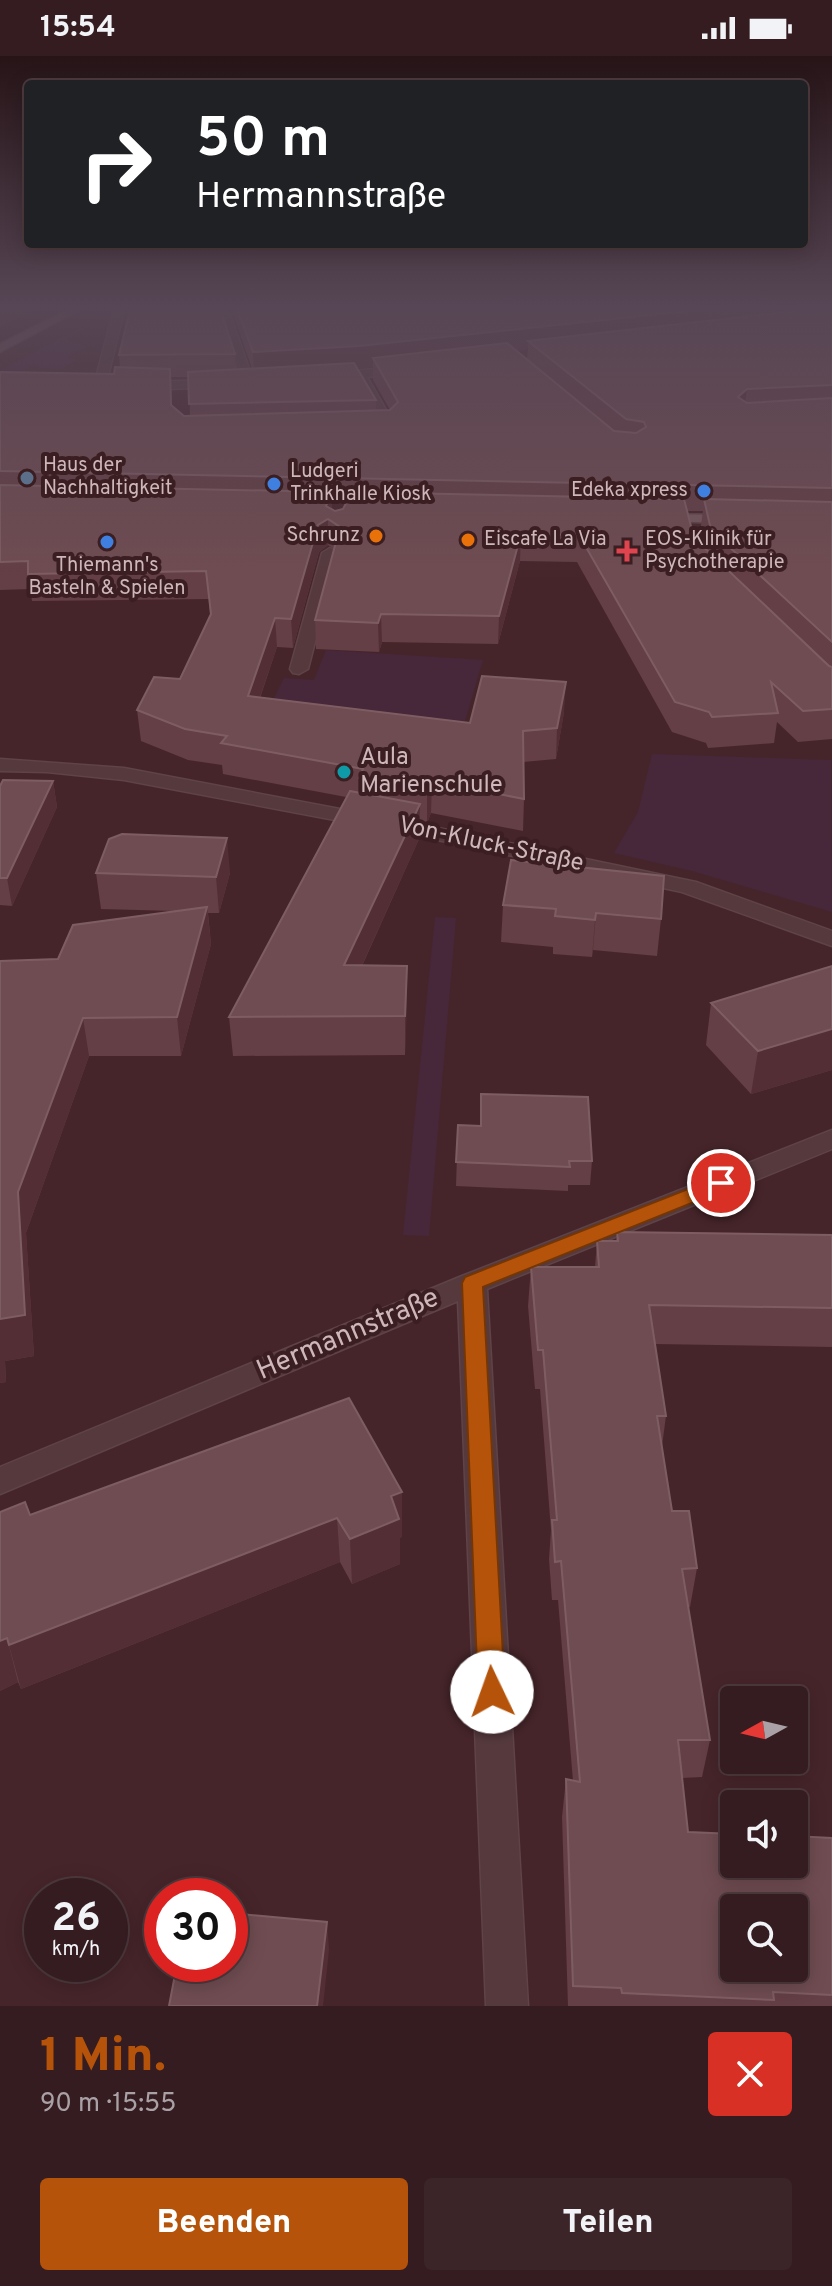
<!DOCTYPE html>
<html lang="de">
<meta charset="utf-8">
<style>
:root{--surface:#341c20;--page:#3c2529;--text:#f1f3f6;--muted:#a9a1a5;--line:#4e3a3e;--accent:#b45309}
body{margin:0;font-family:Overpass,sans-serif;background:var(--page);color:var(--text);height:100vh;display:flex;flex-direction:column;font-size:30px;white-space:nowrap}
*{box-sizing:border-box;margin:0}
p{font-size:26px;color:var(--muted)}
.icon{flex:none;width:44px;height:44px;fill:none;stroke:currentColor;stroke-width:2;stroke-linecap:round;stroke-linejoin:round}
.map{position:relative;height:1950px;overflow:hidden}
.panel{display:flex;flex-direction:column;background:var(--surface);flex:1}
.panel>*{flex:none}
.hud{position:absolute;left:24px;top:24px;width:784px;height:168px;border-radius:8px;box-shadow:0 4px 20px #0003,0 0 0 2px var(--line);background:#202124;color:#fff;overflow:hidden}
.needle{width:52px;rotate:262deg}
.controls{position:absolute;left:720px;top:1630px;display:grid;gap:16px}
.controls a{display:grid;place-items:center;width:88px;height:88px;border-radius:8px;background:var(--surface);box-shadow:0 4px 20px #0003,0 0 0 2px var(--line);font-size:40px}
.speed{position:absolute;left:24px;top:1822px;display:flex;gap:16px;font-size:40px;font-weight:700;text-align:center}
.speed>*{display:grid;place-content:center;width:104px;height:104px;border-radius:50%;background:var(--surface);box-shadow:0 4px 20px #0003,0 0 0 2px var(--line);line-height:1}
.speed small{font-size:20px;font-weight:400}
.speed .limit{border:12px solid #d22;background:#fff;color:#111}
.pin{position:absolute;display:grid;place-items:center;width:68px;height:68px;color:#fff;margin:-34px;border:4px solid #fff;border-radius:50%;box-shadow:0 2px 8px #0007}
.me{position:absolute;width:88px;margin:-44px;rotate:357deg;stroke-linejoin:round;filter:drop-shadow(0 0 6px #0008)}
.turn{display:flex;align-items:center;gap:28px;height:168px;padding:0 40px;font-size:36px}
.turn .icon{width:104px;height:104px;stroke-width:2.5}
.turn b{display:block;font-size:56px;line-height:68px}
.round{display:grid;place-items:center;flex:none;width:84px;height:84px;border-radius:8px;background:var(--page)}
.head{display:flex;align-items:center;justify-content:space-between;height:136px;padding:0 40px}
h1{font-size:48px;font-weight:800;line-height:60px;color:var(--accent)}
.action{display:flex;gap:16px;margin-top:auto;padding:16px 40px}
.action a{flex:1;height:92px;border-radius:8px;background:var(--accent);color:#fff;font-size:32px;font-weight:800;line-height:92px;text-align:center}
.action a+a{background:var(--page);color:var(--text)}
.status{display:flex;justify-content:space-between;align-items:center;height:56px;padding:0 40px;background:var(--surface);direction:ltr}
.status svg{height:22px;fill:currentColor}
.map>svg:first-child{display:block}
.green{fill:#47273a}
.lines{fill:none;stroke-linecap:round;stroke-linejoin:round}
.minor-casing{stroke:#5e4347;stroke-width:3}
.major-casing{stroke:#5e4347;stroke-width:3}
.minor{fill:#55393d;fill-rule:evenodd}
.major{fill:#75575c;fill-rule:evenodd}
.wall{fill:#643f45;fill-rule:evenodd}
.shaded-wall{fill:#532f35}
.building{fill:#6f4c51;stroke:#7e5d62;stroke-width:2;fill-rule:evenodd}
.route{fill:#b45309;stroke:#753606;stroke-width:2}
.service-dot{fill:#5c6f8a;stroke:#3b1e22;stroke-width:3}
.shop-dot{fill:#3f7fe0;stroke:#3b1e22;stroke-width:3}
.food-dot{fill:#e8710a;stroke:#3b1e22;stroke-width:3}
.health-dot{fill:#e0444e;stroke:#3b1e22;stroke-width:3}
.culture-dot{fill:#0f9aa8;stroke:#3b1e22;stroke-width:3}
.labels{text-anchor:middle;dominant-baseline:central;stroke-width:8;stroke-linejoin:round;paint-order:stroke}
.far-poi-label{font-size:20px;fill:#ceb7ba;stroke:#3b1e22;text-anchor:start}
.poi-label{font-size:24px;fill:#ceb7ba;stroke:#3b1e22;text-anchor:start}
.street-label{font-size:24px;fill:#ceb7ba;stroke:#3b1e22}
.near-street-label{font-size:28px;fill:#ceb7ba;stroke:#3b1e22}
</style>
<div class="status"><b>15:54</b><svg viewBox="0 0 49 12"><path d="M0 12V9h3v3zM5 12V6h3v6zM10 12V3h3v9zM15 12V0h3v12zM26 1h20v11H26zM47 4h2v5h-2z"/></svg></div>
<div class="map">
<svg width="832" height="1950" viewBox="0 0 832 1950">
<rect width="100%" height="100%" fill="#46252a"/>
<g class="green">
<polygon points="111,255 115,256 66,283 87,290 67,301 76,304 59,314 31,310 18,319 1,314"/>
<polygon points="326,594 483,604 459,685 261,669 284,622 314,624"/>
<polygon points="652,698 831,704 832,856 692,815 614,797 638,756"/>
<polygon points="435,861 456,862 429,1180 403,1179"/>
</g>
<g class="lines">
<g class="minor-casing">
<g id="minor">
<polygon points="115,250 125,250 106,329 100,333 94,329"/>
<polygon points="217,250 227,250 254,327 252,330 242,327"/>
<path d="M 405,310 L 411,314 L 409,317 L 367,321 L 396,371 C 391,377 375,378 370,372 L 382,368 L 356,322 L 330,325 L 324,321 L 330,317 Z"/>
<polygon points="221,324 225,325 225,331 138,334 132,330 138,326"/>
<polygon points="330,492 338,497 308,613 299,618 293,617 290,613 322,497"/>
<polygon points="0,703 124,712 414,767 696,826 832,875 832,890 682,836 414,779 124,724 47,716 0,715"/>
<polygon points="832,1074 832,1093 487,1233 528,1950 486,1950 458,1245 0,1438 0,1411 462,1220"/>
</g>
</g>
<g class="major-casing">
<g id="major">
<polygon points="75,250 87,250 0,296 0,288"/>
<polygon points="658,458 734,459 741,463 734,467 653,465 653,459"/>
</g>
</g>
<use href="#minor" class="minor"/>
<use href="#major" class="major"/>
</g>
<g class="wall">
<path d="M 230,250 L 813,250 L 813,253 L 821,252 L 814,250 L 832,250 L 832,683 L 798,686 L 777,666 L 774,687 L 708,692 L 706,687 L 672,676 L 577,506 L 520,505 L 498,588 L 382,586 L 379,596 L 316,593 L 315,564 L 334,493 L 328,489 L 319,496 L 293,592 L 277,591 L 260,642 L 470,667 L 564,656 L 556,703 L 523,706 L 524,743 L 523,775 L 431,757 L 427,767 L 420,765 L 419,783 L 362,910 L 407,910 L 405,999 L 233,1000 L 229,961 L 346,741 L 223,718 L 222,709 L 188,704 L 141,685 L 137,654 L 180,623 L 210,559 L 209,543 L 32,545 L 30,533 L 0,534 L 0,316 L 114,318 L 120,312 L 119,299 L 235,298 L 236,313 L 252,312 ZM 528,293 L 527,304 L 516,295 ZM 373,311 L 373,324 L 390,354 L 376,354 L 376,344 L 357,312 ZM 171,321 L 189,321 L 190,360 L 184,360 L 172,350 ZM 332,448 L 346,448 L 343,453 L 335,455 L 332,454 ZM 687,455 L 703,455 L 701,469 L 706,494 L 694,482 Z"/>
<polygon points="53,725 57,751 12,850 0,849 0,730"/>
<polygon points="96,817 230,817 219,857 208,857 211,888 181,1000 89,1000 26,1177 34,1300 5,1305 6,1326 0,1327 58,903 175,855 101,853"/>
<polygon points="503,849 661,863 657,900 593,894 592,901 553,898 553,891 501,886"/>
<polygon points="832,910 832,1014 751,1038 706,989 711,947"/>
<polygon points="481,1038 592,1105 590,1129 568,1129 568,1135 456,1130 458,1069 480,1070"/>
<polygon points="617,1176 832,1179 832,1291 655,1288 666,1360 662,1390 672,1455 697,1512 690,1551 688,1551 710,1684 702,1721 682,1722 688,1776 832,1782 832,1950 568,1950 562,1761 566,1723 573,1725 558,1544 552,1544 549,1503 551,1474 540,1333 535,1333 528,1250 531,1211 595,1211 597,1185 616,1185"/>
<polygon points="402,1436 402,1480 400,1482 400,1508 352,1528 340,1506 21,1633 18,1626 0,1635 0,1456 30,1459"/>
</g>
<g class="shaded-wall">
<polygon points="0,250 44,250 0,271"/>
<polygon points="735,250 813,250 812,262 528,285 528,293 377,310 373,302 373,311 254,319 253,296"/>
<polygon points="747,333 744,357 738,341"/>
<polygon points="332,436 332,462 328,463 328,489 319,496 293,592 291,563 318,469"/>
<polygon points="521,478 520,505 498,588 499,560"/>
<polygon points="381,558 382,586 379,596 378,567"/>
<polygon points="275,562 277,591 250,670 248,640"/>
<polygon points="566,626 564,656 556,703 557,672"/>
<polygon points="53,725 57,751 12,850 7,822"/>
<polygon points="432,725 431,757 427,767 427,735"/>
<polygon points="420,748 419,783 345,947 344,909"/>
<polygon points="227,782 230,817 219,857 216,821"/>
<polygon points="207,851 211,888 181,1000 177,961"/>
<polygon points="596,857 593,894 592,901 595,864"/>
<polygon points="407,910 407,948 405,999 405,960"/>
<polygon points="83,962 89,1000 26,1177 34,1300 5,1305 6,1326 0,1327 0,1263 18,1136"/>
<polygon points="832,973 832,1014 751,1038 758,995"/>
<polygon points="402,1436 402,1480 400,1482 400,1508 352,1528 350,1483 391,1440"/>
<polygon points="337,1462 340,1506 21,1633 9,1589"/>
<polygon points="7,1582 18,1626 0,1635 0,1585"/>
<polygon points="327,1866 329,1894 323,1950 317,1950"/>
</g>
<g class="building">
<polygon points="131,250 219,250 235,298 119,299"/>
<polygon points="236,250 735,250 359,290 253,296"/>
<polygon points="832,251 832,329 747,333 738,341 747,347 832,342 832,432 0,415 0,316 114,318 115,311 170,313 171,349 184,360 390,354 398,346 373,302 507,287 614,375 636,377 646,371 644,366 626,363 528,285"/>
<polygon points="354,307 376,344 189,348 188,316"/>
<polygon points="0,429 332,436 326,450 335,455 343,453 352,436 684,443 694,482 829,610 832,611 832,653 803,655 771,626 778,657 712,661 709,656 675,646 579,479 521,478 499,560 381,558 378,567 315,564 340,471 328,463 318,469 291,563 275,562 248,640 470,667 482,620 566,626 557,672 523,675 524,743 432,725 427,735 359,722 363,713 221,687 227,680 185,673 137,654 154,621 180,623 211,558 206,515 28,518 28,505 0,506"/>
<polygon points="704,443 832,446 832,586 711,474"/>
<polygon points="3,724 53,725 7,822 0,822 0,730"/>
<polygon points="350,735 420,748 344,909 407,910 405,960 229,961"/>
<polygon points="122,778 227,782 216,821 96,817 109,783"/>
<polygon points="511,804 664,820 661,863 596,857 595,864 555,860 556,853 503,849"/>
<polygon points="207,851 177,961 83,962 18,1136 25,1259 0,1263 0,905 58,903 73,869"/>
<polygon points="832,910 832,973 758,995 711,947"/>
<polygon points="481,1038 588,1041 592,1105 569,1105 570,1111 456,1106 458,1069 481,1070"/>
<path d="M 617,1176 L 832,1179 L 832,1252 L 649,1249 L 666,1360 L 657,1360 L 672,1455 L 689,1455 L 697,1512 L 682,1513 L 710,1684 L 678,1684 L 688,1776 L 734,1778 L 734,1808 L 794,1808 L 794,1780 L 832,1782 L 832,1939 L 773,1936 L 774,1944 L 622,1937 L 621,1932 L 573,1930 L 566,1723 L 580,1726 L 561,1505 L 555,1506 L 552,1464 L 557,1464 L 543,1294 L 538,1294 L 531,1211 L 599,1211 L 597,1185 L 618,1185 ZM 734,1852 L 794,1852 L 794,1912 L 734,1912 Z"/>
<polygon points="349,1342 402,1436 391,1440 399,1463 350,1483 337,1462 9,1589 7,1582 0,1585 0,1456 25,1446 30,1459"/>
<polygon points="230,1857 327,1866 317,1950 169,1950 177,1908 230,1908"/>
</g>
<linearGradient id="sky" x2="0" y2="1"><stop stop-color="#261417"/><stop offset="0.48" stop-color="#574655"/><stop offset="1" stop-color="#574655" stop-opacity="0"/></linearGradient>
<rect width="832" height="523" fill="url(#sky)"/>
<polygon class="route" points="721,1120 729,1122 732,1127 729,1132 483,1231 505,1636 501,1645 492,1648 482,1645 478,1636 462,1227 465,1221"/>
<circle class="service-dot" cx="27" cy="422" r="8"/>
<g class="shop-dot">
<circle cx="274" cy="428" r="8"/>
<circle cx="704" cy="435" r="8"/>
<circle cx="107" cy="486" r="8"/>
</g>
<g class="food-dot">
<circle cx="376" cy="480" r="8"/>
<circle cx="468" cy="484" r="8"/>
</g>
<path class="health-dot" d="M623 483h8v8h8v8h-8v8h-8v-8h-8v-8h8z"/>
<circle class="culture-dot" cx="344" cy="716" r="8"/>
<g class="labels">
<g class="far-poi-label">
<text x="43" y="410">Haus der<tspan x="43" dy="23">Nachhaltigkeit</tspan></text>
<text x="290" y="416">Ludgeri<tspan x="290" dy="23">Trinkhalle Kiosk</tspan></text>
<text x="688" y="435" text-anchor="end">Edeka xpress</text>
<text x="360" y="480" text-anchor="end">Schrunz</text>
<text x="484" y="484">Eiscafe La Via</text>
<text x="645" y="484">EOS-Klinik für<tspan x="645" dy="23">Psychotherapie</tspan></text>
<text x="107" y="510" text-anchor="middle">Thiemann's<tspan x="107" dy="23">Basteln &amp; Spielen</tspan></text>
</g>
<g class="poi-label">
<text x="360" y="702">Aula<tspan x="360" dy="28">Marienschule</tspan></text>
</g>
<g class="street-label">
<text transform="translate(491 789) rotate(12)">Von-Kluck-Straße</text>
</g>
<g class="near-street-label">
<text transform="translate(348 1279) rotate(-23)">Hermannstraße</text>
</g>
</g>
</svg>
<div class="controls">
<a><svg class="needle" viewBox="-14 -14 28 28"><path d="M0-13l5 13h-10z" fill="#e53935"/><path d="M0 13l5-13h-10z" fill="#a9a1a5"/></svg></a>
<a><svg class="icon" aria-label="sound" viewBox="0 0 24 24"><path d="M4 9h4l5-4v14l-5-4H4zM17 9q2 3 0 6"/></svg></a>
<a><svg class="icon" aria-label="search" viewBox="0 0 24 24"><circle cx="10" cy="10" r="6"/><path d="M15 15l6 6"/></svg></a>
</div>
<div class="speed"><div>26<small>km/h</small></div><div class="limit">30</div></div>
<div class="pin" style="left:721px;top:1127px;background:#d93025"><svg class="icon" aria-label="arrive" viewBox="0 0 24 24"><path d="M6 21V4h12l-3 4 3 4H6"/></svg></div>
<svg class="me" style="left:492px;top:1636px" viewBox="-20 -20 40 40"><circle r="19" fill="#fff"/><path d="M0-13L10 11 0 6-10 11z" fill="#b45309"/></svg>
<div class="hud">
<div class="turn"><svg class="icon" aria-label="right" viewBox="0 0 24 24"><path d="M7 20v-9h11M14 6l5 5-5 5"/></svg><div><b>50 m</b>Hermannstraße</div></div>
</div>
</div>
<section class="panel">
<div class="head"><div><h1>1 Min.</h1><p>90 m · 15:55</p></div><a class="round" style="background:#d93025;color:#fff"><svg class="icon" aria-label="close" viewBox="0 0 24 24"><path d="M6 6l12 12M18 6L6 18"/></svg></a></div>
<div class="action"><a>Beenden</a><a>Teilen</a></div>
</section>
